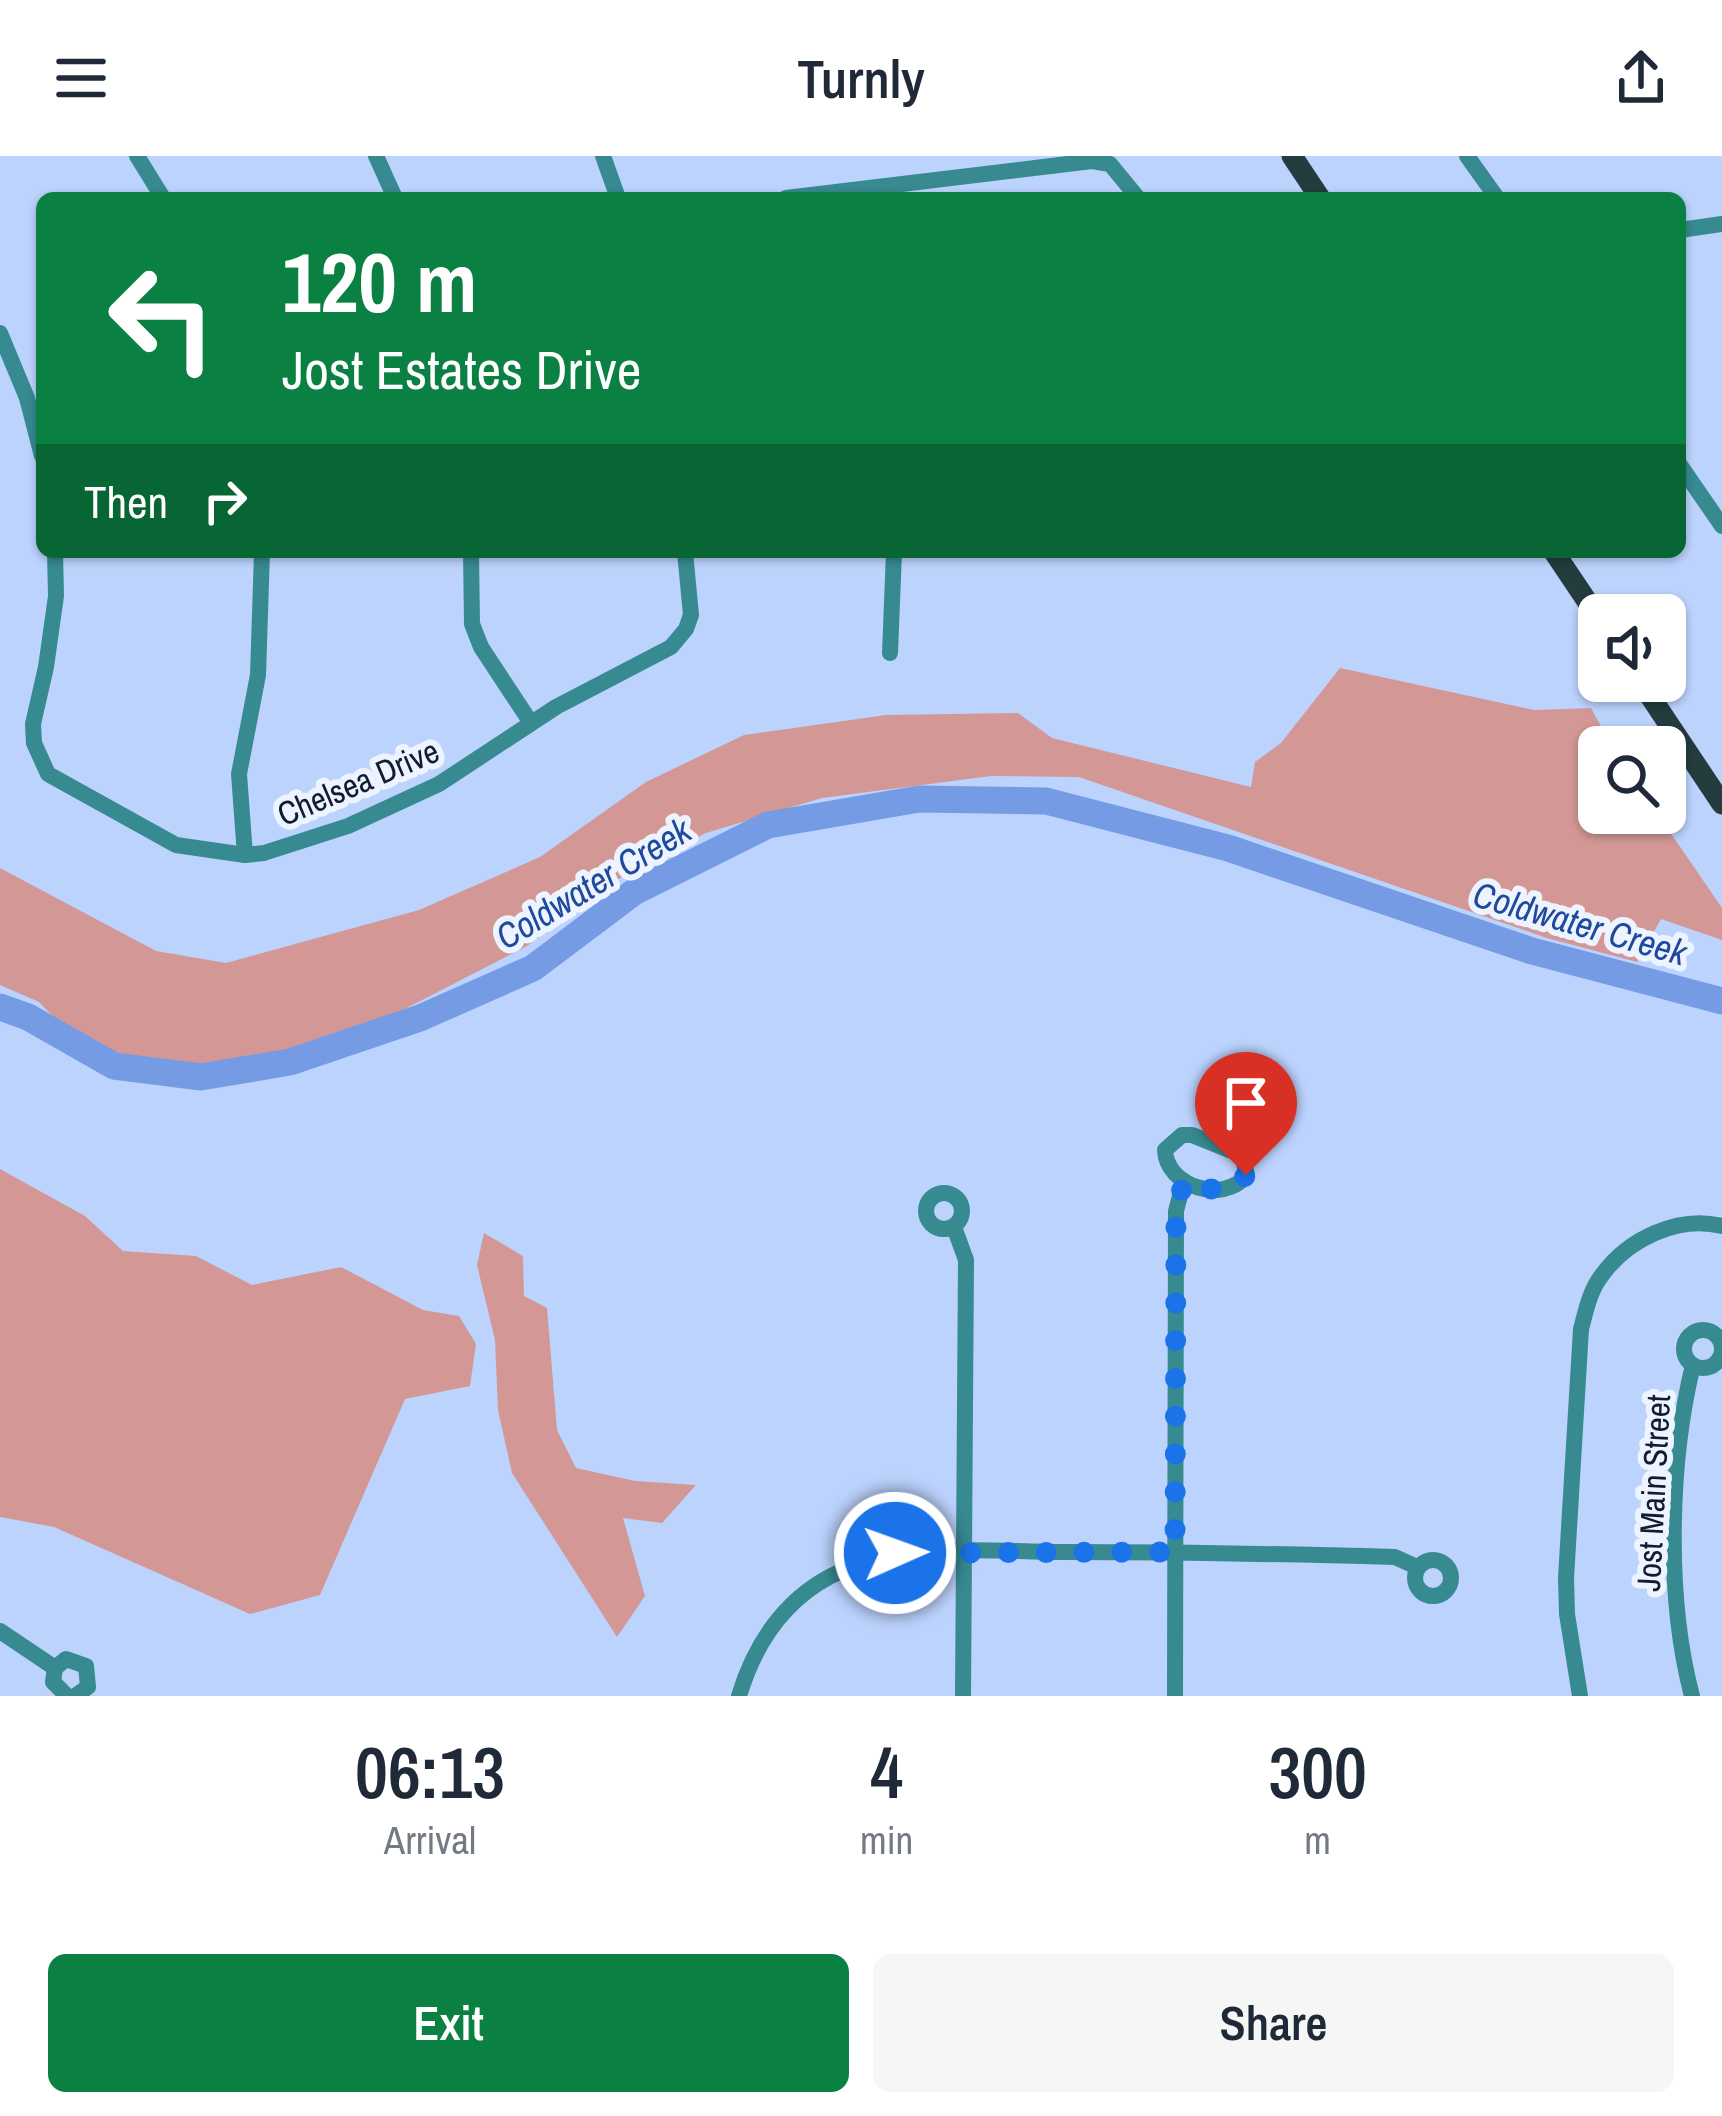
<!DOCTYPE html>
<style>
:root{--surface:#fff;--page:#f6f6f7;--text:#1f2937;--muted:#747a83;--accent:#0b8043}
body{margin:0;font-family:"Archivo Narrow",sans-serif;background:var(--page);color:var(--text);height:100vh;display:flex;flex-direction:column;font-size:45px;white-space:nowrap}
*{box-sizing:border-box;margin:0}
p{font-size:39px;color:var(--muted)}
.icon{flex:none;width:66px;height:66px;fill:none;stroke:currentColor;stroke-width:2;stroke-linecap:round;stroke-linejoin:round}
.map{position:relative;height:1540px;overflow:hidden}
.details{display:flex;flex-direction:column;background:var(--surface);flex:1}
.details>*{flex:none}
.guide{position:absolute;left:36px;top:36px;width:1650px;height:366px;border-radius:18px;box-shadow:0 3px 9px #0004;background:#0b8043;color:#fff;overflow:hidden}
.buttons{position:absolute;left:1578px;top:438px;display:grid;gap:24px}
.buttons a{display:grid;place-items:center;width:108px;height:108px;border-radius:18px;background:var(--surface);box-shadow:0 3px 9px #0004;font-size:60px}
.pin{position:absolute;display:grid;place-items:center;width:102px;height:102px;color:#fff;margin:-123px -51px;border-radius:50% 50% 50% 0;rotate:-45deg;box-shadow:0 0 12px #0007}
.pin .icon{rotate:45deg}
.me{position:absolute;width:132px;margin:-66px;rotate:88deg;stroke-linejoin:round;filter:drop-shadow(0 0 9px #0008)}
.turn{display:flex;align-items:center;gap:42px;height:252px;padding:0 48px;font-size:54px}
.turn .icon{width:156px;height:156px;stroke-width:2.5}
.turn b{display:block;font-size:84px;line-height:102px}
.then{display:flex;align-items:center;height:114px;padding:0 48px;background:#0003;gap:24px;font-size:45px}
.eta{display:flex;justify-content:space-evenly;align-items:center;height:204px;text-align:center}
.eta b{font-size:72px;font-weight:600;line-height:84px}
.button{display:flex;gap:24px;margin-top:auto;padding:24px 48px}
.button a{flex:1;height:138px;border-radius:18px;background:var(--accent);color:#fff;font-size:48px;font-weight:600;line-height:138px;text-align:center}
.button a+a{background:var(--page);color:var(--text)}
header{display:flex;justify-content:space-between;align-items:center;height:156px;padding:0 48px;background:var(--surface);font-size:54px;font-weight:600}
.map>svg:first-child{display:block}
.green{fill:#d39895}
.lines{fill:none;stroke-linecap:round;stroke-linejoin:round}
.river{stroke:#749be4;stroke-width:27}
.minor{stroke:#378a90;stroke-width:16}
.major{stroke:#243c3e;stroke-width:21}
.route{stroke:#1a73e8;stroke-width:21;stroke-dasharray:0 37.8}
.labels{text-anchor:middle;dominant-baseline:central;stroke-width:12;stroke-linejoin:round;paint-order:stroke}
.street-label{font-size:33px;fill:#121c30;stroke:#edf4ff}
.water-label{font-size:36px;font-style:italic;fill:#1e499d;stroke:#edf4ff}
</style>
<header><svg class="icon" aria-label="menu" viewBox="0 0 24 24"><path d="M4 6h16M4 12h16M4 18h16"/></svg>Turnly<svg class="icon" aria-label="share" viewBox="0 0 24 24"><path d="M12 15V3M7 8l5-5 5 5M5 13v7h14v-7"/></svg></header>
<div class="map">
<svg width="1722" height="1540" viewBox="0 0 1722 1540">
<rect width="100%" height="100%" fill="#bcd3fe"/>
<g class="green">
<polygon points="1340,512 1534,554 1591,552 1612,591 1599,591 1599,657 1657,657 1722,752 1722,784 1661,763 1637,806 1547,782 1079,621 991,620 822,642 706,677 607,729 527,790 399,856 313,893 228,914 175,914 110,898 57,865 39,846 0,829 0,712 156,795 226,807 419,754 540,701 646,626 744,579 886,559 1018,557 1052,582 1251,631 1255,606 1281,587"/>
<polygon points="0,1013 85,1060 123,1095 196,1100 252,1129 341,1111 423,1154 459,1160 476,1188 470,1230 405,1243 320,1439 250,1458 54,1371 0,1361"/>
<polygon points="484,1077 523,1100 524,1140 547,1152 557,1274 576,1312 635,1325 696,1329 662,1367 623,1362 645,1440 617,1481 512,1317 498,1254 495,1184 477,1109"/>
</g>
<g class="lines">
<polyline class="river" points="0,851 28,861 114,910 201,921 290,906 420,862 533,812 634,736 768,669 919,643 1046,645 1228,692 1532,795 1722,845"/>
<g class="minor">
<polyline points="137,0 163,42"/>
<polyline points="376,0 395,42"/>
<polyline points="603,0 618,42"/>
<polyline points="1467,0 1497,42"/>
<polyline points="786,42 1092,5 1110,8 1138,42"/>
<polyline points="1680,74 1722,68"/>
<polyline points="0,177 27,242 42,300"/>
<polyline points="1680,309 1722,370"/>
<polyline points="55,396 56,440 46,511 33,568 34,587 48,618 176,689 245,699 264,697 348,670 439,628 556,551 671,491 686,473 691,459 685,396"/>
<polyline points="471,396 472,468 481,491 531,567"/>
<polyline points="890,497 894,396"/>
<polyline points="245,699 239,618 258,519 262,396"/>
<path d="M 1182,979 L 1192,979 L 1242,999 L 1247,1019 C 1223,1049 1166,1030 1165,994 Z"/>
<circle cx="944" cy="1055" r="18"/>
<polyline points="954,1071 966,1104 963,1540"/>
<circle cx="1703" cy="1193" r="19"/>
<circle cx="1433" cy="1422" r="18"/>
<polyline points="0,1475 55,1512"/>
<polyline points="55,1512 66,1503 86,1510 88,1531 75,1540"/>
<polyline points="55,1512 53,1526 67,1540"/>
<path d="M 739,1540 C 754,1490 783,1445 831,1420 C 903,1384 987,1396 1065,1396 C 1175,1396 1285,1398 1395,1401 L 1417,1411"/>
<polyline points="1175,1540 1176,1055 1184,1025"/>
<path d="M 1580,1540 L 1567,1458 L 1566,1422 L 1581,1173 C 1586,1154 1590,1134 1602,1119 C 1628,1083 1678,1059 1722,1070"/>
<path d="M 1692,1540 C 1666,1442 1669,1307 1693,1209"/>
</g>
<g class="major">
<polyline points="1292,0 1320,42"/>
<polyline points="1554,396 1599,463"/>
<polyline points="1640,525 1722,648"/>
</g>
</g>
<g class="lines">
<path class="route" d="M 895,1397 L 1175,1396 L 1176,1055 L 1184,1025 C 1209,1033 1228,1042 1246,1019"/>
</g>
<g class="labels">
<g class="street-label">
<text transform="translate(358 626) rotate(-23)">Chelsea Drive</text>
<text transform="translate(1653 1337) rotate(-87)">Jost Main Street</text>
</g>
<g class="water-label">
<text transform="translate(593 727) rotate(-31)">Coldwater Creek</text>
<text transform="translate(1580 767) rotate(16)">Coldwater Creek</text>
</g>
</g>
</svg>
<div class="buttons">
<a><svg class="icon" aria-label="sound" viewBox="0 0 24 24"><path d="M4 9h4l5-4v14l-5-4H4zM17 9q2 3 0 6"/></svg></a>
<a><svg class="icon" aria-label="search" viewBox="0 0 24 24"><circle cx="10" cy="10" r="6"/><path d="M15 15l6 6"/></svg></a>
</div>
<div class="pin" style="left:1246px;top:1019px;background:#d93025"><svg class="icon" aria-label="arrive" viewBox="0 0 24 24"><path d="M6 21V4h12l-3 4 3 4H6"/></svg></div>
<svg class="me" style="left:895px;top:1397px" viewBox="-20 -20 40 40"><circle r="17" fill="#1a73e8" stroke="#fff" stroke-width="3"/><path d="M0-11L8 9 0 5-8 9z" fill="#fff"/></svg>
<div class="guide">
<div class="turn"><svg class="icon" aria-label="left" viewBox="0 0 24 24"><path d="M17 20v-9H6M10 6l-5 5 5 5"/></svg><div><b>120 m</b>Jost Estates Drive</div></div>
<div class="then">Then<svg class="icon" aria-label="right" viewBox="0 0 24 24"><path d="M7 20v-9h11M14 6l5 5-5 5"/></svg></div>
</div>
</div>
<section class="details">
<div class="eta">
<div><b>06:13</b><p>Arrival</p></div>
<div><b>4</b><p>min</p></div>
<div><b>300</b><p>m</p></div>
</div>
<div class="button"><a>Exit</a><a>Share</a></div>
</section>
